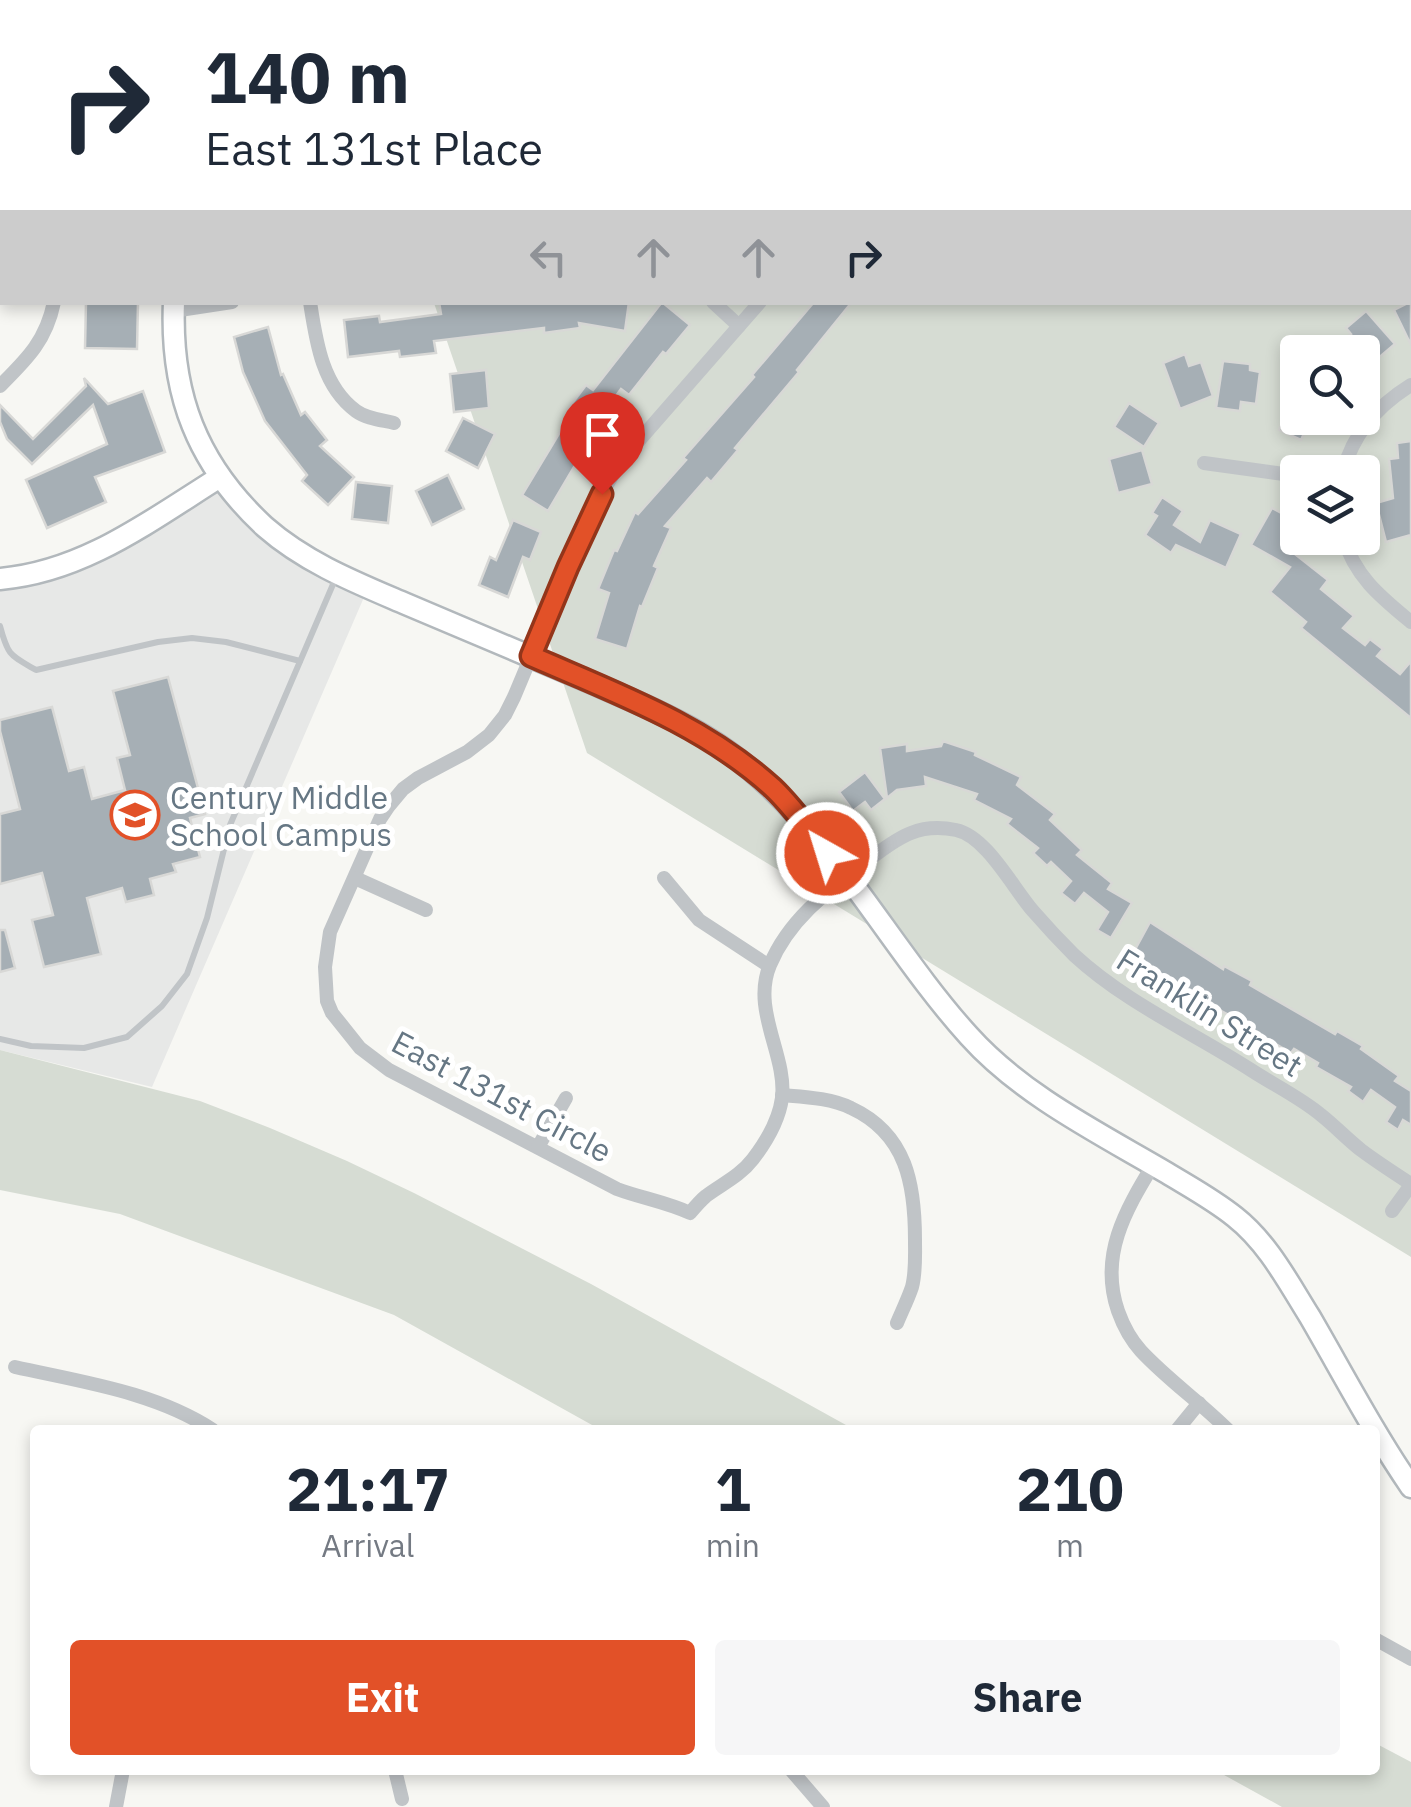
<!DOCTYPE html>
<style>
:root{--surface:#fff;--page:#f6f6f7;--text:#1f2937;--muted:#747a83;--accent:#e25128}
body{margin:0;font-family:"IBM Plex Sans",sans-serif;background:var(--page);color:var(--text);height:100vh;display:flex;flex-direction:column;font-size:38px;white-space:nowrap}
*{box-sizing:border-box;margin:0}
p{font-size:32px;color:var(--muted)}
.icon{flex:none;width:55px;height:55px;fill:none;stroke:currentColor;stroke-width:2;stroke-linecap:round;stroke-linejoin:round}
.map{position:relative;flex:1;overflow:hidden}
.drawer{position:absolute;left:30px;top:1425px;width:1350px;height:350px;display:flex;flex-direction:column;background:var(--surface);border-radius:10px;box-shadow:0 5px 15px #0003}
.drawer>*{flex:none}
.hud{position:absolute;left:0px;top:0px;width:1412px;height:305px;box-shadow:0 5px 15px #0003;background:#fff;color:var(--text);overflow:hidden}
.fabs{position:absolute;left:1280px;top:335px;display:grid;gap:20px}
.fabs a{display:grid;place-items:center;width:100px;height:100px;border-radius:10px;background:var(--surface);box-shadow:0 5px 15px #0003;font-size:50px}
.pin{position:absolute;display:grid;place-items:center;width:85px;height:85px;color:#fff;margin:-102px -42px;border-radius:50% 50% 50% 0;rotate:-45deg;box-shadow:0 0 10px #0007}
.pin .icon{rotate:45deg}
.me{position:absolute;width:110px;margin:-55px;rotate:321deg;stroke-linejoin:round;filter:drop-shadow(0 0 8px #0008)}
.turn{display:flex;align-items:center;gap:35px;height:210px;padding:0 40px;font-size:45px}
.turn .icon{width:130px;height:130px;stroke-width:2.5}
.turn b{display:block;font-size:70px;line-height:85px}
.lanes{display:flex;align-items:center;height:95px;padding:0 40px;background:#0003;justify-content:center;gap:50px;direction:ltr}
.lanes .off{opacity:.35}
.eta{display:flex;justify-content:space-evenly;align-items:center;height:170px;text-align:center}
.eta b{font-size:60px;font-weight:700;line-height:70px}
.action{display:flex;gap:20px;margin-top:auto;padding:20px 40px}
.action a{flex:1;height:115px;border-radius:10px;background:var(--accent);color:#fff;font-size:40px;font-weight:700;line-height:115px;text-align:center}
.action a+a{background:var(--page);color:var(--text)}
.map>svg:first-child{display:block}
.built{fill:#e7e8e7}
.green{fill:#d6dcd3;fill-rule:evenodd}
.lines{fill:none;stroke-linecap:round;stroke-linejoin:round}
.stream{stroke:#b8c4c8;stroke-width:5}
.building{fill:#a6afb5;stroke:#d8d8d6;stroke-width:2.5}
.secondary-casing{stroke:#b2b8bc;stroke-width:25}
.lane{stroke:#c0c4c7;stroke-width:6}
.street{stroke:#c0c4c7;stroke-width:14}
.secondary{stroke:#fff;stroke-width:20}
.route-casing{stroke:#93351a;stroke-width:25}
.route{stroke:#e25128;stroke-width:18}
.labels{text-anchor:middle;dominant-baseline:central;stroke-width:10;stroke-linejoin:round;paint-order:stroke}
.poi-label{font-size:32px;fill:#667784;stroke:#fff;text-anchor:start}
.street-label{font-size:32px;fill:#667784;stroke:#fff}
</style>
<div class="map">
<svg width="1411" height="1807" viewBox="0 0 1411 1807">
<rect width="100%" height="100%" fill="#f7f7f3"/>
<polygon class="built" points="220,477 245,506 368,588 152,1087 0,1050 0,579 37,574"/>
<g class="green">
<path d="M 331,0 L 1411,0 L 1411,1257 L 587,753 L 434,303 L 1410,302 L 1410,2 L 332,2 ZM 1298,352 L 1362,352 L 1362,418 L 1298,418 ZM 1298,472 L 1362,472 L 1362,538 L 1298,538 Z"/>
<polygon points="0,1050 200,1101 270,1128 347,1161 414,1193 591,1284 855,1430 601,1430 394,1315 120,1214 0,1190"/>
<polygon points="1375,1743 1411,1762 1411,1807 1282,1807 1215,1770 1375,1770"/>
</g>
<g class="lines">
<polyline class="stream" points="1410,65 1411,65"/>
</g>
<g class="building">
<polygon points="86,302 138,302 137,349 85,348"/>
<polygon points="439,302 629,302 625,331 579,323 580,328 544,333 544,328 434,341 436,353 400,357 399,351 348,357 344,320 379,316 380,322 441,314"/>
<polygon points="662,302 690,325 666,354 663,352 629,395 621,389 586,437 590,440 548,511 522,495 572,412 568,409 586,385 593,390"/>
<polygon points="814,302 852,302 797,370 799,372 735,448 738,450 711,482 707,478 665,526 671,528 654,566 658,568 642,607 640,606 627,649 595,639 609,593 598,589 614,550 617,551 635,512 638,514 686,460 683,458 754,377 752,375"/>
<polygon points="1410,302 1411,302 1411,345 1394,310"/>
<polygon points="1366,311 1395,344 1362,372 1362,352 1329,352 1351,334 1346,328"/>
<polygon points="268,327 281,375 283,374 301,415 305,412 327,440 320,446 354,477 328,505 302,481 307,475 265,421 243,372 234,337"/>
<polygon points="1185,354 1189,366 1201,362 1213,396 1180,409 1163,363"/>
<polygon points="1223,361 1250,364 1250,370 1260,372 1256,404 1241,402 1240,411 1216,408"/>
<polygon points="486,370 489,408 454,412 450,374"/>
<polygon points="84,378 108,404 143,391 165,452 95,477 106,502 47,528 26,480 107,444 93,405 32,464 7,439 0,422 0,405 33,439 86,386"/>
<polygon points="1298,389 1298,418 1311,418 1301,440 1279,430"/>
<polygon points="1129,403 1159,423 1144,447 1114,427"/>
<polygon points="463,418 495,434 478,468 446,451"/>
<polygon points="1411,441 1411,535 1386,542 1376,503 1393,498 1389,459 1398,458 1397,443"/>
<polygon points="1142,450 1152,484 1118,493 1109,459"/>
<polygon points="448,475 464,509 432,525 416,491"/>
<polygon points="356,482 392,486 388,523 352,519"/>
<polygon points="1162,497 1183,511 1174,525 1200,542 1210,520 1241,534 1226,568 1176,545 1171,553 1145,535 1157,516 1152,513"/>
<polygon points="1272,508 1298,522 1298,538 1291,551 1328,580 1321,589 1354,616 1343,628 1365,645 1370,639 1383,649 1377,656 1400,674 1411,661 1411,718 1301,628 1306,622 1270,592 1290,567 1251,545"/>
<polygon points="513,520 541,532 530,560 523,557 508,597 479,585 490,557 496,560"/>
<polygon points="168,677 205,814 190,818 200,857 173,864 176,872 150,879 154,895 126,902 122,888 87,898 101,954 44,967 32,920 53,915 42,873 0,884 0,814 20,809 0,731 0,720 52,707 69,771 84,767 92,799 125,790 117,758 130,755 113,691"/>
<polygon points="943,741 976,752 975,755 1021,777 1017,785 1055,814 1050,820 1082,850 1077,855 1112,883 1108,889 1132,903 1111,938 1097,930 1108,912 1084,893 1075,904 1061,893 1071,881 1051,862 1047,866 1033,853 1038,848 1007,824 1011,819 974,800 977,794 925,777 926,786 897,790 887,798 880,748 907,744 907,751 941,746"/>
<polygon points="865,772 885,799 871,810 865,802 853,811 839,792"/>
<polygon points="1150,922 1223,969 1224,966 1252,981 1250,985 1335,1034 1337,1031 1363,1046 1361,1049 1399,1076 1395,1081 1411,1091 1411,1125 1403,1120 1398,1130 1386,1122 1395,1107 1371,1090 1363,1102 1348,1091 1351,1087 1316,1067 1318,1063 1294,1049 1291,1053 1241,1024 1242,1022 1195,997 1131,957"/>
<polygon points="0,930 5,930 15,968 0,972"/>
</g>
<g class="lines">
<g class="secondary-casing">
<g id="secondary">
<polyline points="292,2 293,0"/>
<path d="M 174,302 C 170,394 197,464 265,527 C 306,563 357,583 406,604 C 467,630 528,655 588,681 C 627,698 666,714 702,735 C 817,802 881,939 969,1036 C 1022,1095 1099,1133 1167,1173 C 1190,1187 1214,1200 1235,1217 C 1268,1243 1288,1282 1310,1317 C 1343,1374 1374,1433 1411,1487"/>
<path d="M 0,579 C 84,572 151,520 220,477"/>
</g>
</g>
<g class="lane">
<path d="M 0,626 C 8,656 10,655 36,670 L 158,642 L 192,638 L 226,642 L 300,661"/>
<polyline points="0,1039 31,1046 84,1048 127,1037 162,1006 187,974 207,918 230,825 337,575"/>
</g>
<g class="street">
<polyline points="157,2 158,0"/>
<polyline points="438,2 439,0"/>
<polyline points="0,75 2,76"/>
<path d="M 310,302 C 316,341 322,386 356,411 C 367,419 382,420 394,423"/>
<polyline points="713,302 739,326"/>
<path d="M 760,302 L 636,444 L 612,476 L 592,511 L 514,697 L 505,715 L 489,735 L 467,752 L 418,778 L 403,789 L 388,807 L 380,819 L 330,932 L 325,967 L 327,1001 L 332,1013 L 360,1048 L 389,1070 L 617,1189 C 641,1198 666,1202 690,1213 C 695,1207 700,1201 706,1196 C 722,1184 740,1176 753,1159 C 766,1142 779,1120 782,1098 C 787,1055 751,1010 770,965 C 789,919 829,890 867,861 C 881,851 895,839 911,833 C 926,827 941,827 956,830 C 986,836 1013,888 1033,911 C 1046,926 1060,941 1074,955 C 1126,1003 1192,1032 1251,1070 C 1274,1085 1301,1098 1321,1115 C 1335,1126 1347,1139 1361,1150 C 1377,1162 1394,1173 1411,1184"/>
<polyline points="173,311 232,302"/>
<path d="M 0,386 C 27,359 46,341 54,302"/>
<polyline points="1204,463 1298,476"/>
<path d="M 1343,472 C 1353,433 1377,406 1411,385"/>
<path d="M 1344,538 C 1354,576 1382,598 1411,622"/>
<polyline points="355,878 426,910"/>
<polyline points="664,878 699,920 769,966"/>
<path d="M 782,1095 C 805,1097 831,1098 851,1108 C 907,1134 915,1185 915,1240 C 915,1256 916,1272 912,1287 C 908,1299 902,1311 897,1323"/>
<polyline points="538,1147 566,1098"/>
<path d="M 1153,1165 C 1125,1211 1099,1256 1118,1311 C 1123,1325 1131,1340 1141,1351 C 1168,1380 1200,1402 1228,1430"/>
<polyline points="1392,1211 1411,1185"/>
<path d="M 15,1367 C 82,1382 155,1392 213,1430"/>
<polyline points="1177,1430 1199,1403"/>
<polyline points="1375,1639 1411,1659"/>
<polyline points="395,1770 402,1799"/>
<polyline points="791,1770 823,1807"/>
<polyline points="116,1807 123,1770"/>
</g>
<use href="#secondary" class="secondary"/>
</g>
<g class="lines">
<g class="route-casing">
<path id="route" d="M 602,494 L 568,567 L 531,656 C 616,693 704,725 773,788 C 793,807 810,831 827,853"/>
</g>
<use href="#route" class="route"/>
</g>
<defs>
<g id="school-ring" transform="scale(2.5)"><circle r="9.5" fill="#fff" stroke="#e25128" stroke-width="1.5"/><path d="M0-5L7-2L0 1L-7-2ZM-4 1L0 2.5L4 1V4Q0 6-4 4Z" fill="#e25128"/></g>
</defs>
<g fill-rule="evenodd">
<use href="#school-ring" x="135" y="815"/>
</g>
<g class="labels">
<g class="poi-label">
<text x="170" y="797">Century Middle<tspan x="170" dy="37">School Campus</tspan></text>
</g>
<g class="street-label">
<text transform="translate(1210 1012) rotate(32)">Franklin Street</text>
<text transform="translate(502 1096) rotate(28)">East 131st Circle</text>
</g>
</g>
</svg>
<div class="fabs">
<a><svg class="icon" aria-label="search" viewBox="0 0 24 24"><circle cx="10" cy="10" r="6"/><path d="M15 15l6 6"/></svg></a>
<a><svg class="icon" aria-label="layers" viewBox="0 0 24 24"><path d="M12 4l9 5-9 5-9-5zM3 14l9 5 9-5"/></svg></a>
</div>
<div class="pin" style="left:602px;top:494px;background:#d93025"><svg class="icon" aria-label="arrive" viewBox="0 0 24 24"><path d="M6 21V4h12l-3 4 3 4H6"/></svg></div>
<svg class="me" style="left:827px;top:853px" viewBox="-20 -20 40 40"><circle r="17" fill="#e25128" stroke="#fff" stroke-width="3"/><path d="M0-11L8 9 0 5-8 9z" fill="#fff"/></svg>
<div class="hud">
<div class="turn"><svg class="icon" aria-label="right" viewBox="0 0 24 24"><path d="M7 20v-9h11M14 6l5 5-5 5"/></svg><div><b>140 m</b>East 131st Place</div></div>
<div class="lanes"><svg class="icon off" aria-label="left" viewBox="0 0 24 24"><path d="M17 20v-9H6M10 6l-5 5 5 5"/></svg><svg class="icon off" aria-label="ahead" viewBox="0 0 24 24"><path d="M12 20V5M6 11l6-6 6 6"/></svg><svg class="icon off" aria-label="ahead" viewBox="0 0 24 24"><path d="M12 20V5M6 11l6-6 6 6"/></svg><svg class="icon" aria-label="right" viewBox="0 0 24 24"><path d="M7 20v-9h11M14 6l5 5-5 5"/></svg></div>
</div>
<section class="drawer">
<div class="eta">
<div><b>21:17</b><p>Arrival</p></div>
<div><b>1</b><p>min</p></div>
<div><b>210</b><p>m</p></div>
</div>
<div class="action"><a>Exit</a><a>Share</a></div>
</section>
</div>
